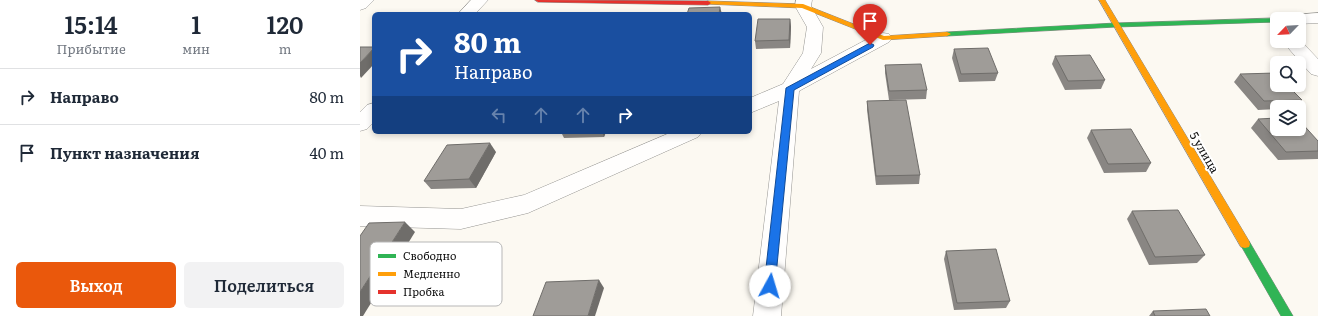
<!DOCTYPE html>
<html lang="ru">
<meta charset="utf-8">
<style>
:root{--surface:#fff;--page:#f2f2f3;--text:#1f2937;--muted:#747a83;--line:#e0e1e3;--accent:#ea580c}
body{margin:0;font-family:Literata,serif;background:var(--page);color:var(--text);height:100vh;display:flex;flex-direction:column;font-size:15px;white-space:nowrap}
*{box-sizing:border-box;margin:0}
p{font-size:13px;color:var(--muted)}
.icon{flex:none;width:22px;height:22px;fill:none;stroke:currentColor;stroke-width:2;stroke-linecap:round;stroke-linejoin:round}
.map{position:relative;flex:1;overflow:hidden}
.sheet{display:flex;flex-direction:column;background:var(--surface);width:360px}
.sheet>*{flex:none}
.hud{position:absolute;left:12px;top:12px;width:380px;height:122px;border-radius:6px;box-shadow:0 2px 6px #0003;background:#1a4fa0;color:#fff;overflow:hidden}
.needle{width:26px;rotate:245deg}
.tools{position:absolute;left:910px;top:12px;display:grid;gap:8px}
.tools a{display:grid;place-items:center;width:36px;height:36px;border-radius:6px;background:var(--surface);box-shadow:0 2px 6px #0003;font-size:20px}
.pin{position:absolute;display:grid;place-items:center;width:34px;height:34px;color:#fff;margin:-41px -17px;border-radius:50% 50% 50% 0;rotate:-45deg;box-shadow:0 0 4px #0007}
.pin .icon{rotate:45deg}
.me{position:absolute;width:44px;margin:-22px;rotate:6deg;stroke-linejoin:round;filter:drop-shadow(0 0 3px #0008)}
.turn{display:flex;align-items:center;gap:14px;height:84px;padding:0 16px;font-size:18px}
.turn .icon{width:52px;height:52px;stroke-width:2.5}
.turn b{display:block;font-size:28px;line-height:34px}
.lanes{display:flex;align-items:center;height:38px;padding:0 16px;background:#0003;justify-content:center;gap:20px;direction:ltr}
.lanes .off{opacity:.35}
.eta{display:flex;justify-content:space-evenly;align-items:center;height:68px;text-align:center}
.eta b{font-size:24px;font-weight:600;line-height:28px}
.button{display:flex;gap:8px;margin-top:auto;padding:8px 16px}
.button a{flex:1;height:46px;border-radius:6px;background:var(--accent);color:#fff;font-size:16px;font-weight:600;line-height:46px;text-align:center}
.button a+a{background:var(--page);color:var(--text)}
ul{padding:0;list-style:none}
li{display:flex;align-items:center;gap:12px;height:56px;padding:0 16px;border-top:1px solid var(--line)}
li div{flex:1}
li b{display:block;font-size:15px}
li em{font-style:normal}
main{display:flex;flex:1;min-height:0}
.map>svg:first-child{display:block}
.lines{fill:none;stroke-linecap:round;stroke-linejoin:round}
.street-casing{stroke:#959491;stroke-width:1}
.fast-casing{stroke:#8c8a87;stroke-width:1}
.slow-casing{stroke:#8c8a87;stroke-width:1}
.jam-casing{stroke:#8c8a87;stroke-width:1}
.street{fill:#fffefd;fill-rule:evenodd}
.fast{fill:#30b455;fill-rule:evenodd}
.slow{fill:#ff9f0a;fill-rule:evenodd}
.jam{fill:#e5322d;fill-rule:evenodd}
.wall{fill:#898683}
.shaded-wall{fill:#6f6d6a}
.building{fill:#9f9c98;stroke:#6f6d6a}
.route{fill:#1a73e8;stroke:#114b97}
.labels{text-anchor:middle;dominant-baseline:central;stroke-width:4;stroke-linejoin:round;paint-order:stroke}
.street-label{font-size:12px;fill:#0e0e0e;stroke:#fff}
.key{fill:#fff;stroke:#b7b7b7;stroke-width:1}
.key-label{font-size:11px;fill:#0e0e0e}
</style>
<main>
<section class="sheet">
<div class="eta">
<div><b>15:14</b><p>Прибытие</p></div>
<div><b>1</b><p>мин</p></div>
<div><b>120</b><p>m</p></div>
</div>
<ul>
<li><svg class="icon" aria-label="right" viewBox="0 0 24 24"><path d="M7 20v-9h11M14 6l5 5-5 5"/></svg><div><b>Направо</b></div><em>80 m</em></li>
<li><svg class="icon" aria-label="arrive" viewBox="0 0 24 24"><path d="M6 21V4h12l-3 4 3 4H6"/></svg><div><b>Пункт назначения</b></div><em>40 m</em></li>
</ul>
<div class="button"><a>Выход</a><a>Поделиться</a></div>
</section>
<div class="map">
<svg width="958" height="316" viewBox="0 0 958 316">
<rect width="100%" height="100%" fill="#fcf9f2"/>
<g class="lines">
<g class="street-casing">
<g id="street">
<polygon points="0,0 14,0 6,8 0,10"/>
<polygon points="111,0 128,0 115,14 98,14"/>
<polygon points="436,0 452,0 451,6 463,27 461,53 451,69 517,34 523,33 529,34 532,38 529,42 439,91 421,316 393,316 419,101 390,113 390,98 423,84 443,53 447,27 435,6"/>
<polygon points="958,13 958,23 939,24 939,19 931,19 933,15"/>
<polygon points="939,39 958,59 958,76 951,74 922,41 939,41"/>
<polygon points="14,103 14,122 7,129 0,131 0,112 7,105"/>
<polygon points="312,132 342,132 338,137 168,213 101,229 0,226 0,206 101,209 164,195"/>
</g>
</g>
<g class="fast-casing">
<g id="fast">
<polygon points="917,18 920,19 917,19 917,22 756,27 587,36 583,34 587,32 756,23"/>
<polygon points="885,240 889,241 933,316 921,316 880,244 881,241"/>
</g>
</g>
<g class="slow-casing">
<g id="slow">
<polygon points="739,0 745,0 889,241 890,244 889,247 885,248 881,247"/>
<polygon points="348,1 443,4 524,36 587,32 591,34 587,36 523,40 442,8 346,4 346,2"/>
</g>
</g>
<g class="jam-casing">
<polygon id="jam" points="175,0 348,1 351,3 348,5 178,2"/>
</g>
<use href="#street" class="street"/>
<use href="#fast" class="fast"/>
<use href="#slow" class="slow"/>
<use href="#jam" class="jam"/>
</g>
<g class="wall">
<polygon points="430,19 431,27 430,48 396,49 395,41"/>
<polygon points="594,49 638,73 635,81 599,82 592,58"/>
<polygon points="695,56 745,80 741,89 705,90 692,64"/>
<polygon points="525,65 567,90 566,99 529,100 525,73"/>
<polygon points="880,74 942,100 936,107 917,107 917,109 898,110 874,82"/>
<polygon points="507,101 560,175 559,184 516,185 507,110"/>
<polygon points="898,119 958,141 958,159 918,160 891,128"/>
<polygon points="731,130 791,163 786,172 744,173 727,138"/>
<polygon points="201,132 246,132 244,137 204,138"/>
<polygon points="136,152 116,188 71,189 64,181"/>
<polygon points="772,211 845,255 837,263 789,265 767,219"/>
<polygon points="586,251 650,301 646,308 594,310 584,259"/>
<polygon points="793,311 850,316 789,316"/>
</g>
<g class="shaded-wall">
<polygon points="360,7 362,14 359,14"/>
<polygon points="430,19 431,27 430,48 429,40"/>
<polygon points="14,48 14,64 1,78 0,76 0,63"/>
<polygon points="242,132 246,132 244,137"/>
<polygon points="130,143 136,152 116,188 109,179"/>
<polygon points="45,222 55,232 3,316 0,316 0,292"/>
<polygon points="239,280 244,288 235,316 228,316"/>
</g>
<g class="building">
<polygon points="360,7 359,14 327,14 329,8"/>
<polygon points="398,19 430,19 429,40 395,41"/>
<polygon points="0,47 14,47 14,48 0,63"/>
<polygon points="628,48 638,73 601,74 594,49"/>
<polygon points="730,55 745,80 708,81 695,56"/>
<polygon points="561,64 567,90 529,91 525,65"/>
<polygon points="916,73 917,74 917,85 927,85 942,100 904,101 880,74"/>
<polygon points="546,100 560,175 516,176 507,101"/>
<polygon points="917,118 917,129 939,129 939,120 958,141 958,151 926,152 898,119"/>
<polygon points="771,129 791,163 748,164 731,130"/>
<polygon points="130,143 109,179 64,181 87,145"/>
<polygon points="818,210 845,255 795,257 772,211"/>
<polygon points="45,222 0,292 0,236 9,223"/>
<polygon points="636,249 650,301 597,303 586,251"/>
<polygon points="239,280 228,316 173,316 186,282"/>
<polygon points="846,309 850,316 795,316 793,311"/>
</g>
<polygon class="route" points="510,43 514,45 513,47 434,90 415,286 414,289 410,291 406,289 404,286 426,88"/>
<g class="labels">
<g class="street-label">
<text transform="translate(845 152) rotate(60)">5 улица</text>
</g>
</g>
<rect x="10" y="242" width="132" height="64" rx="6" class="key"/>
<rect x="18" y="254" width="18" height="4" fill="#30b455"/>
<rect x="18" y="272" width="18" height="4" fill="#ff9f0a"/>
<rect x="18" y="290" width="18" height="4" fill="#e5322d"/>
<g class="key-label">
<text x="43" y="260">Свободно</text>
<text x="43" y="278">Медленно</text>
<text x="43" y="296">Пробка</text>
</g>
</svg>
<div class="tools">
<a><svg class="needle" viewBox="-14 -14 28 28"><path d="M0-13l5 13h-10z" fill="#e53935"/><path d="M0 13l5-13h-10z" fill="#747a83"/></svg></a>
<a><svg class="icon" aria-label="search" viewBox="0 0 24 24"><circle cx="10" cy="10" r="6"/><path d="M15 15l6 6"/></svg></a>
<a><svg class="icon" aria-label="layers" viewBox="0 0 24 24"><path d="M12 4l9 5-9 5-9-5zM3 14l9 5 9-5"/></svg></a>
</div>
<div class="pin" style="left:510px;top:45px;background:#d93025"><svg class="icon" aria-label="arrive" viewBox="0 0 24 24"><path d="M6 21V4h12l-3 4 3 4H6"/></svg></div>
<svg class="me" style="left:410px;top:286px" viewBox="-20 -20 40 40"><circle r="19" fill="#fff"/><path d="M0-13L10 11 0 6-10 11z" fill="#1a73e8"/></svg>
<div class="hud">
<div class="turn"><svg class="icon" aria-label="right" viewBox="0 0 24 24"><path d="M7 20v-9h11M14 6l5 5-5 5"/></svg><div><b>80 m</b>Направо</div></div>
<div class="lanes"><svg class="icon off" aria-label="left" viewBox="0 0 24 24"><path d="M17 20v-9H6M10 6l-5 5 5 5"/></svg><svg class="icon off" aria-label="ahead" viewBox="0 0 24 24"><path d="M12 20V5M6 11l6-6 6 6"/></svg><svg class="icon off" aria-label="ahead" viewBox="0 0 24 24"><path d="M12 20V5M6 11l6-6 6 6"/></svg><svg class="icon" aria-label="right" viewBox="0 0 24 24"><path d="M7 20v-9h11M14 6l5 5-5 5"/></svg></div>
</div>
</div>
</main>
